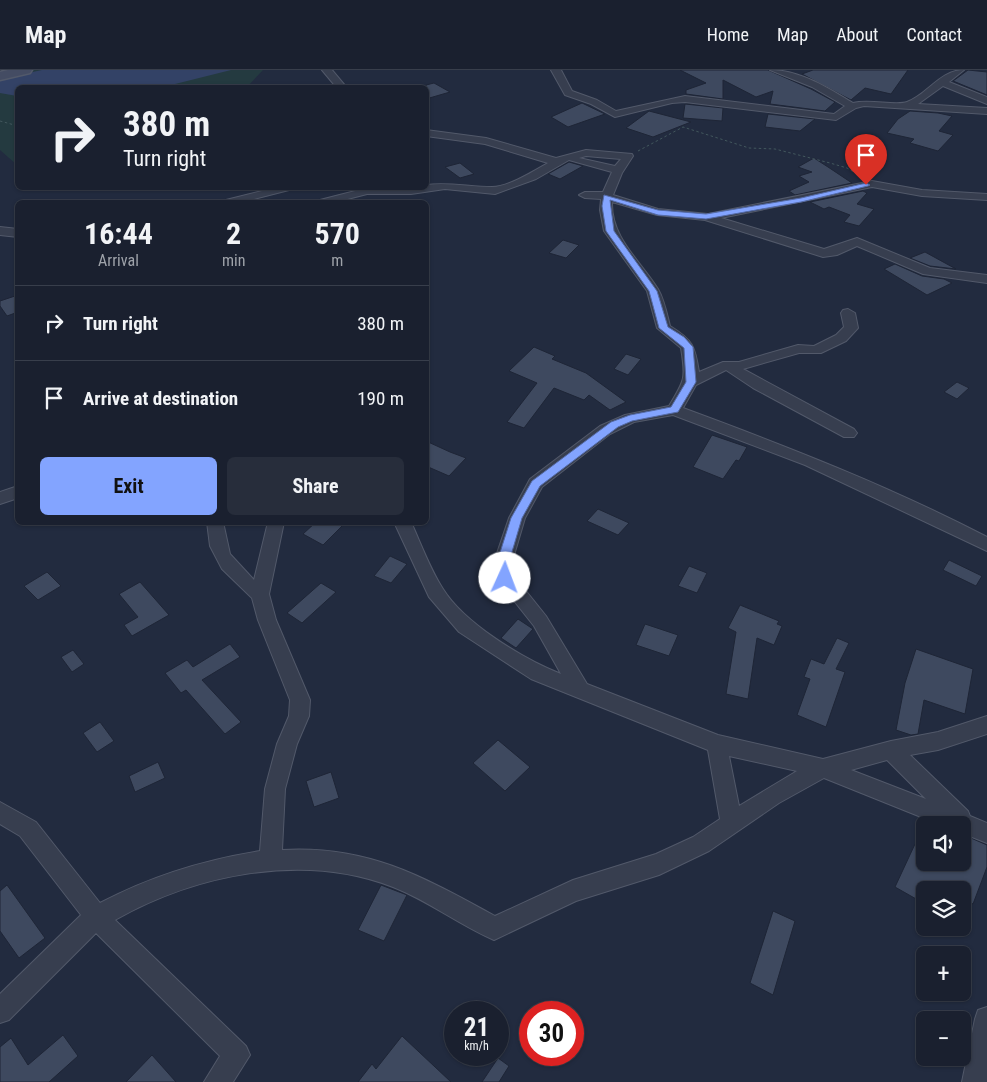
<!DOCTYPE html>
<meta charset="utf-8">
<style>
:root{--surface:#1a202f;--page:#272d3b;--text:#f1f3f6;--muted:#9fa3aa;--line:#383e4b;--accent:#83a4ff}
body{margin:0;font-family:"Roboto Condensed",sans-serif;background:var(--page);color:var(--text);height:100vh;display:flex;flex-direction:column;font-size:19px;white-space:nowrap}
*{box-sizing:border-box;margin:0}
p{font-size:16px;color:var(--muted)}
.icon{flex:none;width:28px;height:28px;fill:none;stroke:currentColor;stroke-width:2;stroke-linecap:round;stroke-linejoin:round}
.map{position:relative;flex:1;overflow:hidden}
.drawer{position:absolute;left:15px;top:130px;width:414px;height:325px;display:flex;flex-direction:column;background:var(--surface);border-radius:8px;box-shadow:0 1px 4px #0004,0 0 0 1px var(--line)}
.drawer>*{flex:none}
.top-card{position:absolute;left:15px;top:15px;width:414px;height:105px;border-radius:8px;box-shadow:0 1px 4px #0004,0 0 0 1px var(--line);background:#1a202f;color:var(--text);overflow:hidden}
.tools{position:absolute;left:916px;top:746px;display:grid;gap:10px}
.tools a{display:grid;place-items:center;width:55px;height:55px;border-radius:8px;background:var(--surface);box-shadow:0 1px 4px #0004,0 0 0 1px var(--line);font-size:25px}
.speed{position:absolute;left:444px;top:931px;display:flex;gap:10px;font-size:25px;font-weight:700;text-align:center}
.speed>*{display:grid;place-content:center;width:65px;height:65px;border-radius:50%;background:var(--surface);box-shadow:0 1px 4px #0004,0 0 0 1px var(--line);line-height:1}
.speed small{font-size:12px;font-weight:400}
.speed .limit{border:8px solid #d22;background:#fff;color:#111}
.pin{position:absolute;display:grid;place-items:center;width:42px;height:42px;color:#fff;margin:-51px -21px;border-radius:50% 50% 50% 0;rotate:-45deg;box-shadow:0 0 5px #0007}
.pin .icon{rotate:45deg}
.me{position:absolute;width:55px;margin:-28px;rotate:2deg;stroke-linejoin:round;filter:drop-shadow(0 0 4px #0008)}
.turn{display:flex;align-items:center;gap:18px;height:105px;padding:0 25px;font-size:22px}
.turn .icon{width:65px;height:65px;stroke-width:2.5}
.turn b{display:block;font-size:35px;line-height:42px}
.eta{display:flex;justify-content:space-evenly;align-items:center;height:85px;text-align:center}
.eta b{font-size:30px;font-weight:700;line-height:35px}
.button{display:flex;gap:10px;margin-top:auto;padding:10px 25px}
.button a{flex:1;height:58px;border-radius:8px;background:var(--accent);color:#111;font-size:20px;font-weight:700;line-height:58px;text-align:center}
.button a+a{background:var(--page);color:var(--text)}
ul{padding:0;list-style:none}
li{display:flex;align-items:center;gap:15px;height:75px;padding:0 25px;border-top:1px solid var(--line)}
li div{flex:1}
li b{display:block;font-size:19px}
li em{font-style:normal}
header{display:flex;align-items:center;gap:30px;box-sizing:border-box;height:70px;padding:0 25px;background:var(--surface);border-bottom:1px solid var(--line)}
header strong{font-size:24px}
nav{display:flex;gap:28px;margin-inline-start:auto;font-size:18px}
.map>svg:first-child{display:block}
.green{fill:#243a40}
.water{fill:#334266}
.building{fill:#3e495f;stroke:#1e2536}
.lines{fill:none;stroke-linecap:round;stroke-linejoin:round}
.street-casing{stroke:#52596a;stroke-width:2}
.secondary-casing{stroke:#52596a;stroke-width:3}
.path{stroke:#42575d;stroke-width:1;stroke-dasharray:2.5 2.5;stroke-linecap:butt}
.street{fill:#373e4f;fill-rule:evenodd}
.secondary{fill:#444c63;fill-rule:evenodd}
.route{fill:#83a4ff;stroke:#556ba6}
</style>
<header>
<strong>Map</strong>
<nav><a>Home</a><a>Map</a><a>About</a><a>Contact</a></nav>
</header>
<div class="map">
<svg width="987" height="1012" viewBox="0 0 987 1012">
<rect width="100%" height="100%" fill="#222b3f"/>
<polygon class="green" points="12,0 263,0 247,17 18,18 17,95 0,80 0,20"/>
<polygon class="water" points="42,0 231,0 175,14 144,17 18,18 17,26 0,23 0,9"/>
<g class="building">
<polygon points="680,0 768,0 811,19 835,32 825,41 770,34 773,21 756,27 723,10 723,29 686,24 686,20 706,13"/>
<polygon points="813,0 908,0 891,24 865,18 851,30 802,4"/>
<polygon points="968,0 987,2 987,25 953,11"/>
<polygon points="434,13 450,22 426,29 426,15"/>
<polygon points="582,33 605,44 568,57 551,47"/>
<polygon points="685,34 723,38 722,51 683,48"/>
<polygon points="649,41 691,52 653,67 626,58"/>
<polygon points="910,41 938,43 952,46 939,61 953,65 938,81 910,73 914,69 887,63 898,49"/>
<polygon points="768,44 815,49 800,61 765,57"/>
<polygon points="814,88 828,97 852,113 795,125 789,121 809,112 799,106 812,102 798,97"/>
<polygon points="569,92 583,96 560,109 548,104"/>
<polygon points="460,93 474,104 460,108 445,97"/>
<polygon points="863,121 867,123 857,134 874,139 859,156 844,152 850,145 829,137 824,139 810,132"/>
<polygon points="563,170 579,175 566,188 549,183"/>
<polygon points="925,182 956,199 930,196 910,188"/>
<polygon points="895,194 922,206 944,209 952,213 927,225 884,199"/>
<polygon points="18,225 18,242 7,246 0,236 0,231"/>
<polygon points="534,277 555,286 552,289 586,303 626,332 610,340 589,325 584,330 554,318 524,358 507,352 537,313 509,301"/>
<polygon points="626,284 641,289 628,305 614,299"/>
<polygon points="957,312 969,318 957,329 944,322"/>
<polygon points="712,365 747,377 739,391 736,390 723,409 693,397"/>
<polygon points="426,371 450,382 466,388 449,406 426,396"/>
<polygon points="598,439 629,453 618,465 587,451"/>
<polygon points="316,452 346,452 323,475 303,464"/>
<polygon points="390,486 407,494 391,513 374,506"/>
<polygon points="949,490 982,506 976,516 943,500"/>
<polygon points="689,496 707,503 697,523 678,516"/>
<polygon points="47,502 61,516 38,530 24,516"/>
<polygon points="140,512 169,545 132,566 124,555 138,547 119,524"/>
<polygon points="321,513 336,522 302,553 287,543"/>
<polygon points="740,535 779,551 777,554 782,556 774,575 757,568 748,629 726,624 736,562 728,558"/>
<polygon points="518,549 533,559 516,578 501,568"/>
<polygon points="645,554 678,565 669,586 636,575"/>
<polygon points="837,568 849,573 836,599 845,602 826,657 797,645 810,609 804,607 811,589 824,594"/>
<polygon points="230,574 240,587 202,610 241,652 225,664 186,620 181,623 165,603 187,590 193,597"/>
<polygon points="916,579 973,599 965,644 924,630 918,664 911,665 896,660 905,613"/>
<polygon points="73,580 84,594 72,602 61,587"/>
<polygon points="100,652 114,671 97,682 83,663"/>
<polygon points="498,670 530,697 505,721 473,693"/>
<polygon points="158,692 165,708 135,722 129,706"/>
<polygon points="331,702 339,728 314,737 306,711"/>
<polygon points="971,768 987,775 987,797 973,834 962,828 962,820 925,820 925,834 895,817 915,774 925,779 925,792 962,792 962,769 969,773"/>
<polygon points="7,815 45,868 19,888 0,861 0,821"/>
<polygon points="381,815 407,825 384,871 358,860"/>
<polygon points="773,841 795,851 773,925 750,913"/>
<polygon points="63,965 78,986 49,1012 0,1012 0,977 11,968 28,995"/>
<polygon points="402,966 451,1012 358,1012 372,994 376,999"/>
<polygon points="152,985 176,1012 126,1012"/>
<polygon points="498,988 509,996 499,1012 482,1012"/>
</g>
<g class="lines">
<g class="street-casing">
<g id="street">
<polygon points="322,0 332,0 347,18 337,18"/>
<path d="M 551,0 L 561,0 L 572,21 L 597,30 L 616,41 L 685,26 L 834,44 L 845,36 L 812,17 L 770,0 C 800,0 828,18 853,33 C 869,29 897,36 907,32 C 928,24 940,0 964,0 L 949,12 L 987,27 L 987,34 L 943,16 L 918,34 L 987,38 L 987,44 L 864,36 L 856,38 L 836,50 L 685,32 L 672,33 L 615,47 L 591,34 L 565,25 Z"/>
<path d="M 426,60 L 486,68 L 556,88 L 586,80 L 632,84 L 633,86 L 622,103 L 613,125 L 658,139 L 708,144 L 872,111 L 922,120 L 987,124 L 987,130 L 922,126 L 872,117 L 721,148 L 824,179 L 857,168 L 930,198 L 987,205 L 987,213 L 923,204 L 857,176 L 837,185 L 823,187 L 705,150 L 657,145 L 612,132 C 611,168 640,190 658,219 C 664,229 667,244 670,256 C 693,270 695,276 699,302 L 723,292 L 739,292 L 798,275 L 814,276 L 836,265 L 844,257 L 841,243 L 843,240 L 848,239 L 855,243 L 858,258 L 846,271 L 821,283 L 799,283 L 743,299 L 854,359 L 857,363 L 854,367 L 844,367 L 753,318 L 726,300 L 696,315 L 683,338 C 786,376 889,416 987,467 L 987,481 L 805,395 L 673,345 L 634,352 L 610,364 L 542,417 L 525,448 L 512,492 L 514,506 L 546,546 L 587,614 L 718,665 L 823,689 L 891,671 L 938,662 L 987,646 L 987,664 L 938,680 L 910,685 L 968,741 L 970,746 L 987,753 L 987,773 L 962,763 L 962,755 L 941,755 L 824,708 L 779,733 L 709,781 L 659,805 L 576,831 L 494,870 C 459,855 429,831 393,817 C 304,782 196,804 115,850 L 246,976 L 250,985 L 233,1012 L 204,1012 L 220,986 L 96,863 L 9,950 L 0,953 L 0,924 L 81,845 L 20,766 L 0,754 L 0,732 L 36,752 L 100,833 C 151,806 203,790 260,781 L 265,719 L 277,674 L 289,646 L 290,630 L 258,550 L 252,528 L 222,499 L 210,476 L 207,452 L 223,452 L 230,484 L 254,510 L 268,452 L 284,452 L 269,524 L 276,550 L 310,630 L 309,646 L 297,674 L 285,719 L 282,780 C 367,775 422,806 495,846 L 573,810 L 656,784 L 693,767 L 720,749 L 708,680 L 531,609 L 459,562 L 429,527 L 394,452 L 411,452 C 421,474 430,499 443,519 C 464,553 523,589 561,604 L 534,556 L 496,508 L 494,492 L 509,448 L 530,409 L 600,356 L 625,345 L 669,336 C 685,310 686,308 681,278 L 657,258 L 647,221 L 604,161 L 600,140 L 601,129 L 585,128 L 579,125 L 585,122 L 603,122 L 612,102 L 569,90 L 536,109 L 495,124 L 445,119 L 411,124 L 367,124 L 336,132 L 318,132 L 320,130 L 367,118 L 426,118 L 426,115 C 449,112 469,117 492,117 C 508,117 534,101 548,93 L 485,74 L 426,66 ZM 586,86 L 621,89 L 615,96 L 579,88 ZM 729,686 L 797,701 L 739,736 ZM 887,690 L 926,729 L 851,700 Z"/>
<polygon points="274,118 291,118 289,120 242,132 224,132 226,130"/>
<polygon points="0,157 18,159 18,167 0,165"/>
<polygon points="18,416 18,428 0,434 0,422"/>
<polygon points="987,937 987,1012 962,1012 975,949 978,940"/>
</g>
</g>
<g class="secondary-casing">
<polygon id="secondary" points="8,0 32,0 30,3 0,10 0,2"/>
</g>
<g class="path">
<polyline points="0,51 18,56"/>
<polyline points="638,81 683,57 749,78 775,79 830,93 847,98 859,105"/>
</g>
<use href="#street" class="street"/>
<use href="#secondary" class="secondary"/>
</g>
<polygon class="route" points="866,113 870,115 868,116 801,132 706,149 658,145 610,130 614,161 657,221 668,257 684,267 693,277 696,312 678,342 632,351 618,357 540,416 522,448 509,492 509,511 501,511 497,492 511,448 532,411 611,352 630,345 671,337 686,312 684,278 659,258 649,221 606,161 602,136 604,125 658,140 706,144 801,128"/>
</svg>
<div class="tools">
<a><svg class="icon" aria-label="sound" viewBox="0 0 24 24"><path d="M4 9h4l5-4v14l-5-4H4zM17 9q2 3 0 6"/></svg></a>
<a><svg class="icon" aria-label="layers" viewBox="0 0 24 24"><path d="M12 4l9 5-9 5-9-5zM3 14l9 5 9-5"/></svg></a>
<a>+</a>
<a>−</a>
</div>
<div class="speed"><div>21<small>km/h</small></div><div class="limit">30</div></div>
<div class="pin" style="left:866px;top:115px;background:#d93025"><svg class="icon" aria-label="arrive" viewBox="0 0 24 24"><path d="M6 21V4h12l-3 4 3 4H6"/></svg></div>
<svg class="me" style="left:505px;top:508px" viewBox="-20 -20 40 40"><circle r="19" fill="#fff"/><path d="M0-13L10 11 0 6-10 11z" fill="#83a4ff"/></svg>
<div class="top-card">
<div class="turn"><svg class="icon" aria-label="right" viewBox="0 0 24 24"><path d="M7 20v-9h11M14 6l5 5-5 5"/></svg><div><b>380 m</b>Turn right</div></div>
</div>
<section class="drawer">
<div class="eta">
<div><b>16:44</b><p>Arrival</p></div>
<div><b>2</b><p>min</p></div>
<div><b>570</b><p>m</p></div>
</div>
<ul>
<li><svg class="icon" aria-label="right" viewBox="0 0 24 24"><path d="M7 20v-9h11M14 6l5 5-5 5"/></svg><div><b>Turn right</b></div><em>380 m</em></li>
<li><svg class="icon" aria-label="arrive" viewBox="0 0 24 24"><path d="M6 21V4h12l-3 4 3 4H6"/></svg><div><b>Arrive at destination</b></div><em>190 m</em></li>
</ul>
<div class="button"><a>Exit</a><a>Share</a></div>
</section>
</div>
